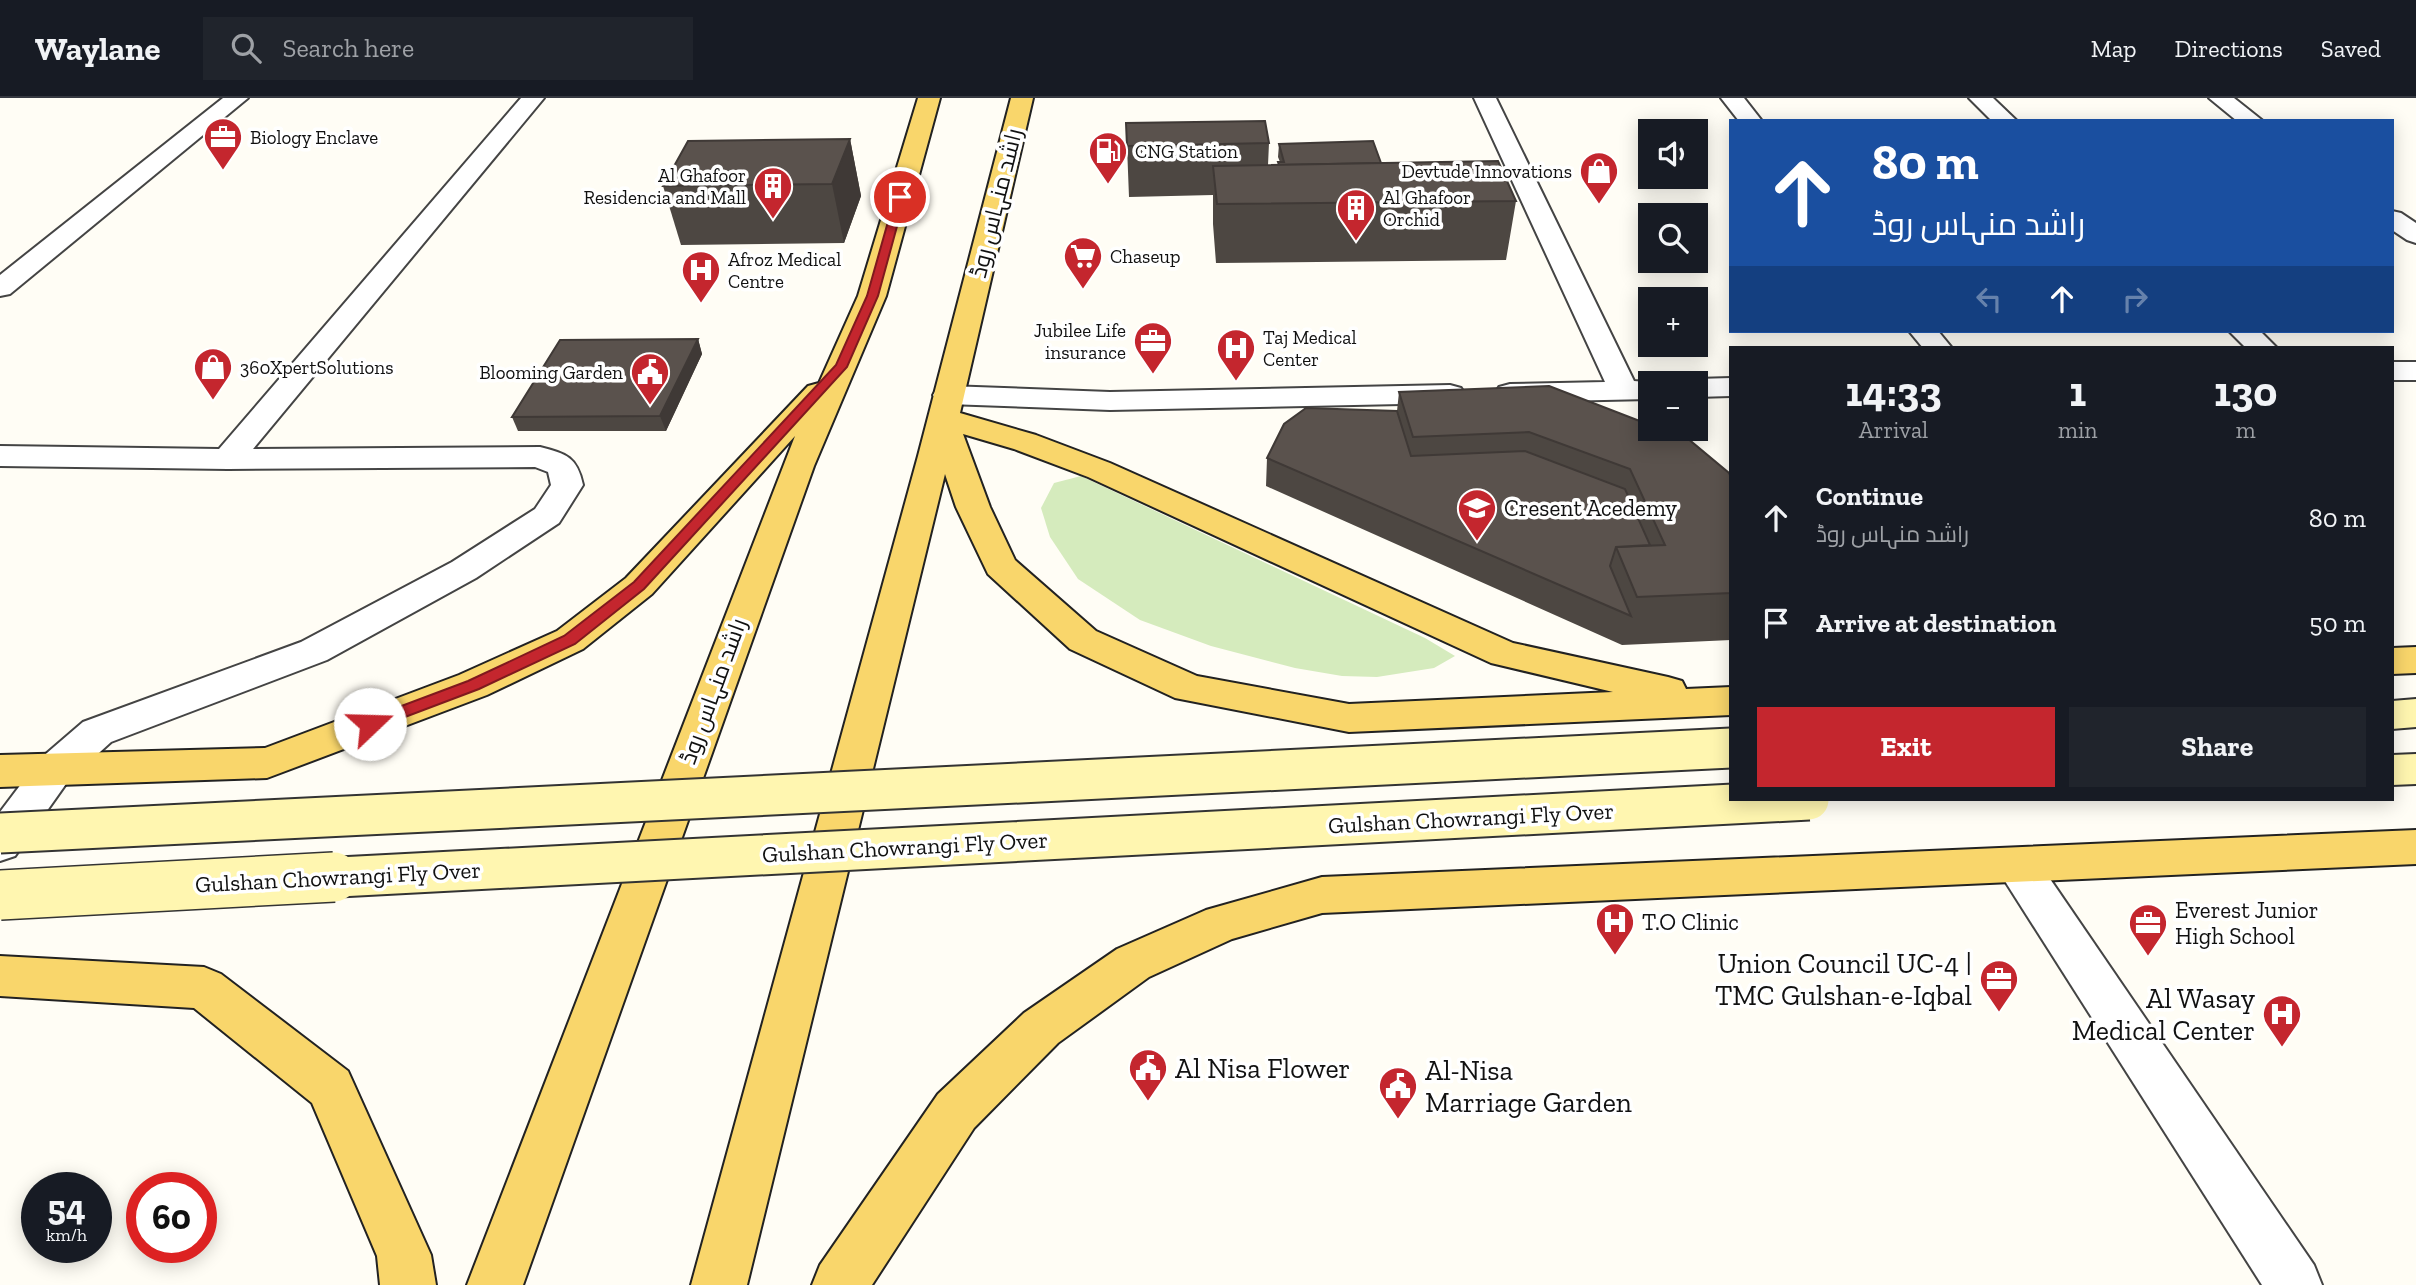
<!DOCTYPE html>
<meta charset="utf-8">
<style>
:root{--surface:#171b24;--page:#20242c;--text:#f1f3f6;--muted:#9ea1a6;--line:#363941;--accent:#c4262e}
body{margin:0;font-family:"Zilla Slab",Cairo,serif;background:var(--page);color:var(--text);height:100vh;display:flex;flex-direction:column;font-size:26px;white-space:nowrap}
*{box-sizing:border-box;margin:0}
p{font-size:23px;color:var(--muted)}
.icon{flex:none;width:38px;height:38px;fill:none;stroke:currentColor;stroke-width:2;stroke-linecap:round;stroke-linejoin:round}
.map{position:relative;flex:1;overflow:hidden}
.sheet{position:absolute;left:1729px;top:248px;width:665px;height:455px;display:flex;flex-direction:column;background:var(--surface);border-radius:0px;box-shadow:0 4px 18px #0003}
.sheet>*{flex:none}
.hud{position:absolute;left:1729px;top:21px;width:665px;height:214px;border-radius:0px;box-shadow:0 4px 18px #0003;background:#1a4fa0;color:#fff;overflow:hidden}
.fabs{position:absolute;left:1638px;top:21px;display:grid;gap:14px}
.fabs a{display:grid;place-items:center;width:70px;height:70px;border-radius:0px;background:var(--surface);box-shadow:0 4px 18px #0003;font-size:35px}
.speed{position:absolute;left:21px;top:1074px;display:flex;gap:14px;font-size:35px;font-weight:700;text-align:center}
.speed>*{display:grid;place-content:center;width:91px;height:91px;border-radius:50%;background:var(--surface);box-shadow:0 4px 18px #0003;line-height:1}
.speed small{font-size:18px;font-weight:400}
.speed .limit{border:10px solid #d22;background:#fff;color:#111}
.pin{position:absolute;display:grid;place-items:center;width:60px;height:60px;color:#fff;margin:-30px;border:4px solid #fff;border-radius:50%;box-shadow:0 2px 7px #0007}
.me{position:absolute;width:77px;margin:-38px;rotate:69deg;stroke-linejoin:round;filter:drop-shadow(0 0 5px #0008)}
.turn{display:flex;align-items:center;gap:24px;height:147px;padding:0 28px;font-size:32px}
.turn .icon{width:91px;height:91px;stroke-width:2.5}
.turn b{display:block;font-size:49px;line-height:60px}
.lanes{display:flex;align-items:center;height:66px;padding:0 28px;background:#0003;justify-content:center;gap:35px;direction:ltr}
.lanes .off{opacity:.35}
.eta{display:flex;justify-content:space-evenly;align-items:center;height:119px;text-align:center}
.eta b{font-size:42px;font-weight:800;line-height:49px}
.action{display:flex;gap:14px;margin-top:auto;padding:14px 28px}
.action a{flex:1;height:80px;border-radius:0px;background:var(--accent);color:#fff;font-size:28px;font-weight:800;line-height:80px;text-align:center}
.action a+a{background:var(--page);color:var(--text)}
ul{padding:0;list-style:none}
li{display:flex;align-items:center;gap:21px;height:105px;padding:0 28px}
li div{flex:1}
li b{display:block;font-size:26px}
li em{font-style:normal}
header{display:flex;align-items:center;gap:42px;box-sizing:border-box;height:98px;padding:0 35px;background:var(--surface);border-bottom:2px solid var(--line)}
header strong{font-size:33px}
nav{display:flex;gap:38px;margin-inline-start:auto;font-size:24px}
.search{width:490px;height:63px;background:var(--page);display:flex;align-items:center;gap:18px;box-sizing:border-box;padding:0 24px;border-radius:0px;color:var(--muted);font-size:26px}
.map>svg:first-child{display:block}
.green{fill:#d5ebbd}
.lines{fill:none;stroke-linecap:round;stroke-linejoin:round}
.street-casing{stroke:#444;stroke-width:4}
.secondary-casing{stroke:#333;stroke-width:4}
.primary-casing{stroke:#222;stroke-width:4}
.street{fill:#fff;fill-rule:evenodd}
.secondary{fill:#fff6b0;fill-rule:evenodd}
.primary{fill:#f9d66b;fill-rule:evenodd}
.secondary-bridge-far1-casing{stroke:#333;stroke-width:43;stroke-linecap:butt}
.secondary-bridge-casing{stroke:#333;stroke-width:52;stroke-linecap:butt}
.secondary-bridge-far1{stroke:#fff6b0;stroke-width:39}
.secondary-bridge{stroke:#fff6b0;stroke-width:49}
.wall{fill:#4d4742}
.shaded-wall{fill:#3f3936}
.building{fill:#5a524d;stroke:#3f3936;stroke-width:2}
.route{fill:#c4262e;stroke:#7f191e;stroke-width:2}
.labels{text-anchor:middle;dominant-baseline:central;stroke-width:7;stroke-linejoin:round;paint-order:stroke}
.far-poi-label{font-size:19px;fill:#111;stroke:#fff;text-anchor:start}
.street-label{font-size:23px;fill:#111;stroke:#fff}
.poi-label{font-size:23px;fill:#111;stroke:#fff;text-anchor:start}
.near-poi-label{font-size:28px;fill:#111;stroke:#fff;text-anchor:end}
</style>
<header>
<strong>Waylane</strong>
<div class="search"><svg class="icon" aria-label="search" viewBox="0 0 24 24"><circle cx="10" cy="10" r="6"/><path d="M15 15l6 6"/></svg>Search here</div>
<nav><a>Map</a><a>Directions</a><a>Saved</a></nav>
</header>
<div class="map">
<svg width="2416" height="1187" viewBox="0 0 2416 1187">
<rect width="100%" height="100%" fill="#fffdf5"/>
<polygon class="green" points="1081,378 1425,540 1455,558 1434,570 1377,579 1342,578 1295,570 1211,548 1140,522 1078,481 1050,439 1041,410 1054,385"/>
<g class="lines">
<g class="street-casing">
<g id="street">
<polygon points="223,0 248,0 10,196 0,198 0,177"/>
<path d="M 521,0 L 544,0 L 253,351 L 540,349 C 567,356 577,359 583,387 L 559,425 L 476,480 L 327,562 L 111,644 L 68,683 L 15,758 L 0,763 L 0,714 L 40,661 L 83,624 L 301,544 L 452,464 L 535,411 L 551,387 L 548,374 L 535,369 L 228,371 L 0,368 L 0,348 L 219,351 Z"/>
<polygon points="1474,0 1496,0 1634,283 1659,285 1650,285 1650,301 1510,304 1499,301 1495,295 1499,289 1510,286 1605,284"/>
<polygon points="1721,0 1744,0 1762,23 1739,23"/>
<polygon points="1969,0 1993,0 2017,23 1992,23"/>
<polygon points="2209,0 2234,0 2263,23 2237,23"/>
<polygon points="2392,113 2401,115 2416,125 2416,145 2407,142 2392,132"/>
<polygon points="1909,233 1938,233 1952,250 1923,250"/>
<polygon points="2229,233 2260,233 2277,250 2246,250"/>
<rect x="2392" y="264" width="24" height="18"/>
<polygon points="1731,280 1731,298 1696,299 1696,285 1684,285 1696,281"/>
<polygon points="1450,287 1461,290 1465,296 1461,302 1450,305 1110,312 948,306 937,303 933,297 937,291 948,288 1110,294"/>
<polygon points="2018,750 2033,756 2314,1167 2322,1187 2262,1187 2003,780 1996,768 2003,756"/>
</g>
</g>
<g class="secondary-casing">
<g id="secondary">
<polygon points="2416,601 2416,629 2392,631 2392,603"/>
<polygon points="2416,656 2416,686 2392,687 2392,657"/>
</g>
</g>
<g class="primary-casing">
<g id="primary">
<polygon points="918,0 940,0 886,198 814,368 523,1187 467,1187 795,338 652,496 583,551 487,597 267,680 0,689 0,657 265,650 459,577 557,533 626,480 808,288 819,285 858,198"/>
<path d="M 1011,0 L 1033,0 L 960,315 L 1036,337 L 1110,365 L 1513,545 L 1668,579 L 1682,583 L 1686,591 L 1731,589 L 1731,617 L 1349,634 L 1175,600 L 1070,551 L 988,476 L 956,409 L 945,376 L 747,1187 L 691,1187 L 918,358 ZM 963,336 L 1014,351 L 1088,379 L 1491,565 L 1613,594 L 1349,606 L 1197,578 L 1096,533 L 1015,462 L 990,409 Z"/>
<polygon points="2416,549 2416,575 2392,576 2392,550"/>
<polygon points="2416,732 2416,766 1322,815 1232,841 1149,879 1058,945 974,1030 872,1187 812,1187 820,1167 938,996 1024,915 1117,851 1206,812 1322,779"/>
<polygon points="0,858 204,869 221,876 348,973 431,1157 436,1187 380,1187 377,1158 312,1005 194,910 0,898"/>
</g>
</g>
<use href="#street" class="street"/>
<use href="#secondary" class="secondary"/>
<use href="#primary" class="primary"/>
<g class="secondary-bridge-far1-casing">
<g id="secondary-bridge-far1">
<polyline points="0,735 1731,650"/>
<polyline points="301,781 1809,702"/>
</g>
</g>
<g class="secondary-bridge-casing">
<polyline id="secondary-bridge" points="0,797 334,779"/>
</g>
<use href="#secondary-bridge-far1" class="secondary-bridge-far1"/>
<use href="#secondary-bridge" class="secondary-bridge"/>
</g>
<g class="wall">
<polygon points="850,41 861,98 844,145 681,147 663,88"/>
<polygon points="1269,45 1268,67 1278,67 1278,64 1280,64 1278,59 1279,46 1381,65 1516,103 1506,162 1216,165 1213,126 1213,97 1129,99 1127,48"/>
<polygon points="698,241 702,256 666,333 518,333 512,319"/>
<polygon points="1399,294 1731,379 1731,542 1622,547 1266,388 1267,360 1397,313"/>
</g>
<g class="shaded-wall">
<polygon points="850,41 861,98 844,145 832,86"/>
<polygon points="698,241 702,256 666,333 660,318"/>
</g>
<g class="building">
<polygon points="1265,23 1269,45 1127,48 1126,25"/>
<polygon points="850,41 832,86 663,88 688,43"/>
<polygon points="1373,43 1381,65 1279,67 1278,64 1284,64 1279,46"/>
<polygon points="1498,63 1516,103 1217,106 1213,68"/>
<polygon points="698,241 660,318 512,319 560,242"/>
<polygon points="1549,288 1650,327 1650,331 1661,331 1687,340 1729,375 1731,379 1731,495 1637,499 1616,449 1665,447 1630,371 1529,334 1413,339 1399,294"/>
<polygon points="1306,310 1397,313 1411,358 1525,353 1625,391 1650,447 1616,449 1610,468 1631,518 1267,360 1284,326"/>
</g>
<polygon class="route" points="900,96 905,99 878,198 847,269 644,491 575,546 479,591 376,630 364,630 362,626 364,622 468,583 564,538 634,484 836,267 867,198 895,99"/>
<defs>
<g id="office-pin" transform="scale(2.0125)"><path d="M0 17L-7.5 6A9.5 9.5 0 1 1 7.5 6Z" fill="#c4262e" stroke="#fff"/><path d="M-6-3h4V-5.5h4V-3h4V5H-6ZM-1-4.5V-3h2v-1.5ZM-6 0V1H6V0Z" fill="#fff"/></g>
<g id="fuel-pin" transform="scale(2.0125)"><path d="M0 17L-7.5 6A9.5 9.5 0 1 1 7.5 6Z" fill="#c4262e" stroke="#fff"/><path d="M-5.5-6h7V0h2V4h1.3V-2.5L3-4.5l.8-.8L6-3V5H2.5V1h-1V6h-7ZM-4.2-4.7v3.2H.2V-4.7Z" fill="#fff"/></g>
<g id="shop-pin" transform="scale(2.0125)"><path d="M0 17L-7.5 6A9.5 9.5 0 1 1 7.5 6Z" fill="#c4262e" stroke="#fff"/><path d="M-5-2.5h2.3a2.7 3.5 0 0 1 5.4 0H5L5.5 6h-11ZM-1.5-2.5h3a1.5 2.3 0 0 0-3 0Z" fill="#fff"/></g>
<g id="building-pin" transform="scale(2.0125)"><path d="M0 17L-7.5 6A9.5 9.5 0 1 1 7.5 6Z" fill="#c4262e" stroke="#fff"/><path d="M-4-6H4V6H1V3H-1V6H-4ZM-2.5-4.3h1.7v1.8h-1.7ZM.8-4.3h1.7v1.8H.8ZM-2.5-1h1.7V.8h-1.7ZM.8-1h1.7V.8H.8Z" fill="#fff"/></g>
<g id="supermarket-pin" transform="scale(2.0125)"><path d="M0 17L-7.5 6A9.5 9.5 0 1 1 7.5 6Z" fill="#c4262e" stroke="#fff"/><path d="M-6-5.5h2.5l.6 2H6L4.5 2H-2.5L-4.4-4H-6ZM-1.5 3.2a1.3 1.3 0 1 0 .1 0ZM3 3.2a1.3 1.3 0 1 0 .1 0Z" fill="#fff"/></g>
<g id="hospital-pin" transform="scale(2.0125)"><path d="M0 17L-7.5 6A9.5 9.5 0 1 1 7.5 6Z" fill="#c4262e" stroke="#fff"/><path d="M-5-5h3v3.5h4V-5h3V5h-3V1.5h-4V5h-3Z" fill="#fff"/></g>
<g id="civic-pin" transform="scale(2.0125)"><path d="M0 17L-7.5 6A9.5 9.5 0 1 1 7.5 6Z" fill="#c4262e" stroke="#fff"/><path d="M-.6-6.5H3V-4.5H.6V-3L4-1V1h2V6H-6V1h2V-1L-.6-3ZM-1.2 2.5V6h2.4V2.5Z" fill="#fff"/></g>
<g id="school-pin" transform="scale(2.0125)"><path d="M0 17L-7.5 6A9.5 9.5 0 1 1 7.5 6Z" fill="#c4262e" stroke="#fff"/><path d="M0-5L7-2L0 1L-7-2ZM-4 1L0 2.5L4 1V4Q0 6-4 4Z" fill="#fff"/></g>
</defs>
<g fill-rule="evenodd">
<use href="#office-pin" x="223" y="39"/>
<use href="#fuel-pin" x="1108" y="53"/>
<use href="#shop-pin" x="1599" y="73"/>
<use href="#building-pin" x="773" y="88"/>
<use href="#building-pin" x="1356" y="110"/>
<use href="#supermarket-pin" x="1083" y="158"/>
<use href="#hospital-pin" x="701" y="172"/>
<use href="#office-pin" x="1153" y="243"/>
<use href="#hospital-pin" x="1236" y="250"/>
<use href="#shop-pin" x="213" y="269"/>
<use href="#civic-pin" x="650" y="274"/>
<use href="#school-pin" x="1477" y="410"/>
<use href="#hospital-pin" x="1615" y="824"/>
<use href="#office-pin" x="2148" y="825"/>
<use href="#office-pin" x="1999" y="881"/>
<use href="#hospital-pin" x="2282" y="916"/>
<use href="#civic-pin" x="1148" y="970"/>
<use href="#civic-pin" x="1398" y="988"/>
</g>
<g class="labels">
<g class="far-poi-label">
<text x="250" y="39">Biology Enclave</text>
<text x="1135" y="53">CNG Station</text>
<text x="1572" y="73" text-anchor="end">Devtude Innovations</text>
<text x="746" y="77" text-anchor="end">Al Ghafoor<tspan x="746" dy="22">Residencia and Mall</tspan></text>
<text x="1383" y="99">Al Ghafoor<tspan x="1383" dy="22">Orchid</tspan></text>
<text x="1110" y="158">Chaseup</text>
<text x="728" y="161">Afroz Medical<tspan x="728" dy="22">Centre</tspan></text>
<text x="1126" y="232" text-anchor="end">Jubilee Life<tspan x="1126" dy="22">insurance</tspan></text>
<text x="1263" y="239">Taj Medical<tspan x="1263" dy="22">Center</tspan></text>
<text x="240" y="269">360XpertSolutions</text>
<text x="623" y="274" text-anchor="end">Blooming Garden</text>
</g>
<g class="street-label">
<text transform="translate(996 105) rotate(-76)">راشد منہاس روڈ</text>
<text transform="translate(713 593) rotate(-70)">راشد منہاس روڈ</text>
<text transform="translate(1471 720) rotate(-3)">Gulshan Chowrangi Fly Over</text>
<text transform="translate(905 749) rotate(-3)">Gulshan Chowrangi Fly Over</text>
<text transform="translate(338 779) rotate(-3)">Gulshan Chowrangi Fly Over</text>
</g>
<g class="poi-label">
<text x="1504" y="410">Cresent Acedemy</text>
<text x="2175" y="812">Everest Junior<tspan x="2175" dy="26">High School</tspan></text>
<text x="1642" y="824">T.O Clinic</text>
</g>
<g class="near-poi-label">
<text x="1972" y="865">Union Council UC-4 |<tspan x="1972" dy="32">TMC Gulshan-e-Iqbal</tspan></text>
<text x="2255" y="900">Al Wasay<tspan x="2255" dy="32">Medical Center</tspan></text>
<text x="1175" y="970" text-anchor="start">Al Nisa Flower</text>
<text x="1425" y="972" text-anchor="start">Al-Nisa<tspan x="1425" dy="32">Marriage Garden</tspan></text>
</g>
</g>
</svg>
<div class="fabs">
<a><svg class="icon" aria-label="sound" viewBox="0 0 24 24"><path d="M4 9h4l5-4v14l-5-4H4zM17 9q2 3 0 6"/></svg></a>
<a><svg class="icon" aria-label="search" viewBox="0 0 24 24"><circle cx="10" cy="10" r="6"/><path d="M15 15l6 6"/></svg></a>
<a>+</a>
<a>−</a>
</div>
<div class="speed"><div>54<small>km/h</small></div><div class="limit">60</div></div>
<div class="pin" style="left:900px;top:99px;background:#d93025"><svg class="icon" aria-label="arrive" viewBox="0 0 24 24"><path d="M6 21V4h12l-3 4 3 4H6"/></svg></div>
<svg class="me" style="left:370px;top:626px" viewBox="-20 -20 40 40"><circle r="19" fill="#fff"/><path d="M0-13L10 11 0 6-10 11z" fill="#c4262e"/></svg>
<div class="hud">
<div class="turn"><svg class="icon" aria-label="ahead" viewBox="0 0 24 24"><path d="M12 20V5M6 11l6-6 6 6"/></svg><div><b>80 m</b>راشد منہاس روڈ</div></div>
<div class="lanes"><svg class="icon off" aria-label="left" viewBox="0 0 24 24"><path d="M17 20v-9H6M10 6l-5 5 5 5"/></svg><svg class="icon" aria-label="ahead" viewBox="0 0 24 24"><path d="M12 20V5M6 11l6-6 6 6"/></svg><svg class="icon off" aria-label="right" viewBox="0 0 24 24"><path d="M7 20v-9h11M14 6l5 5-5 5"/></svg></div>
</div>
<section class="sheet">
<div class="eta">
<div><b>14:33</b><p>Arrival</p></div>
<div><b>1</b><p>min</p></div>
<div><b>130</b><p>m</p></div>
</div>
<ul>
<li><svg class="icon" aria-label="ahead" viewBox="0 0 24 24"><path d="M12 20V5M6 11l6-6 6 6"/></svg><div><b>Continue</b><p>راشد منہاس روڈ</p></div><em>80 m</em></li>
<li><svg class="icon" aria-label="arrive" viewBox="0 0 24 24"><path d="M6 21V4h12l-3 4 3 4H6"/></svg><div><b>Arrive at destination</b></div><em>50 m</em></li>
</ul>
<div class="action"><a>Exit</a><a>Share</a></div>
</section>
</div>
